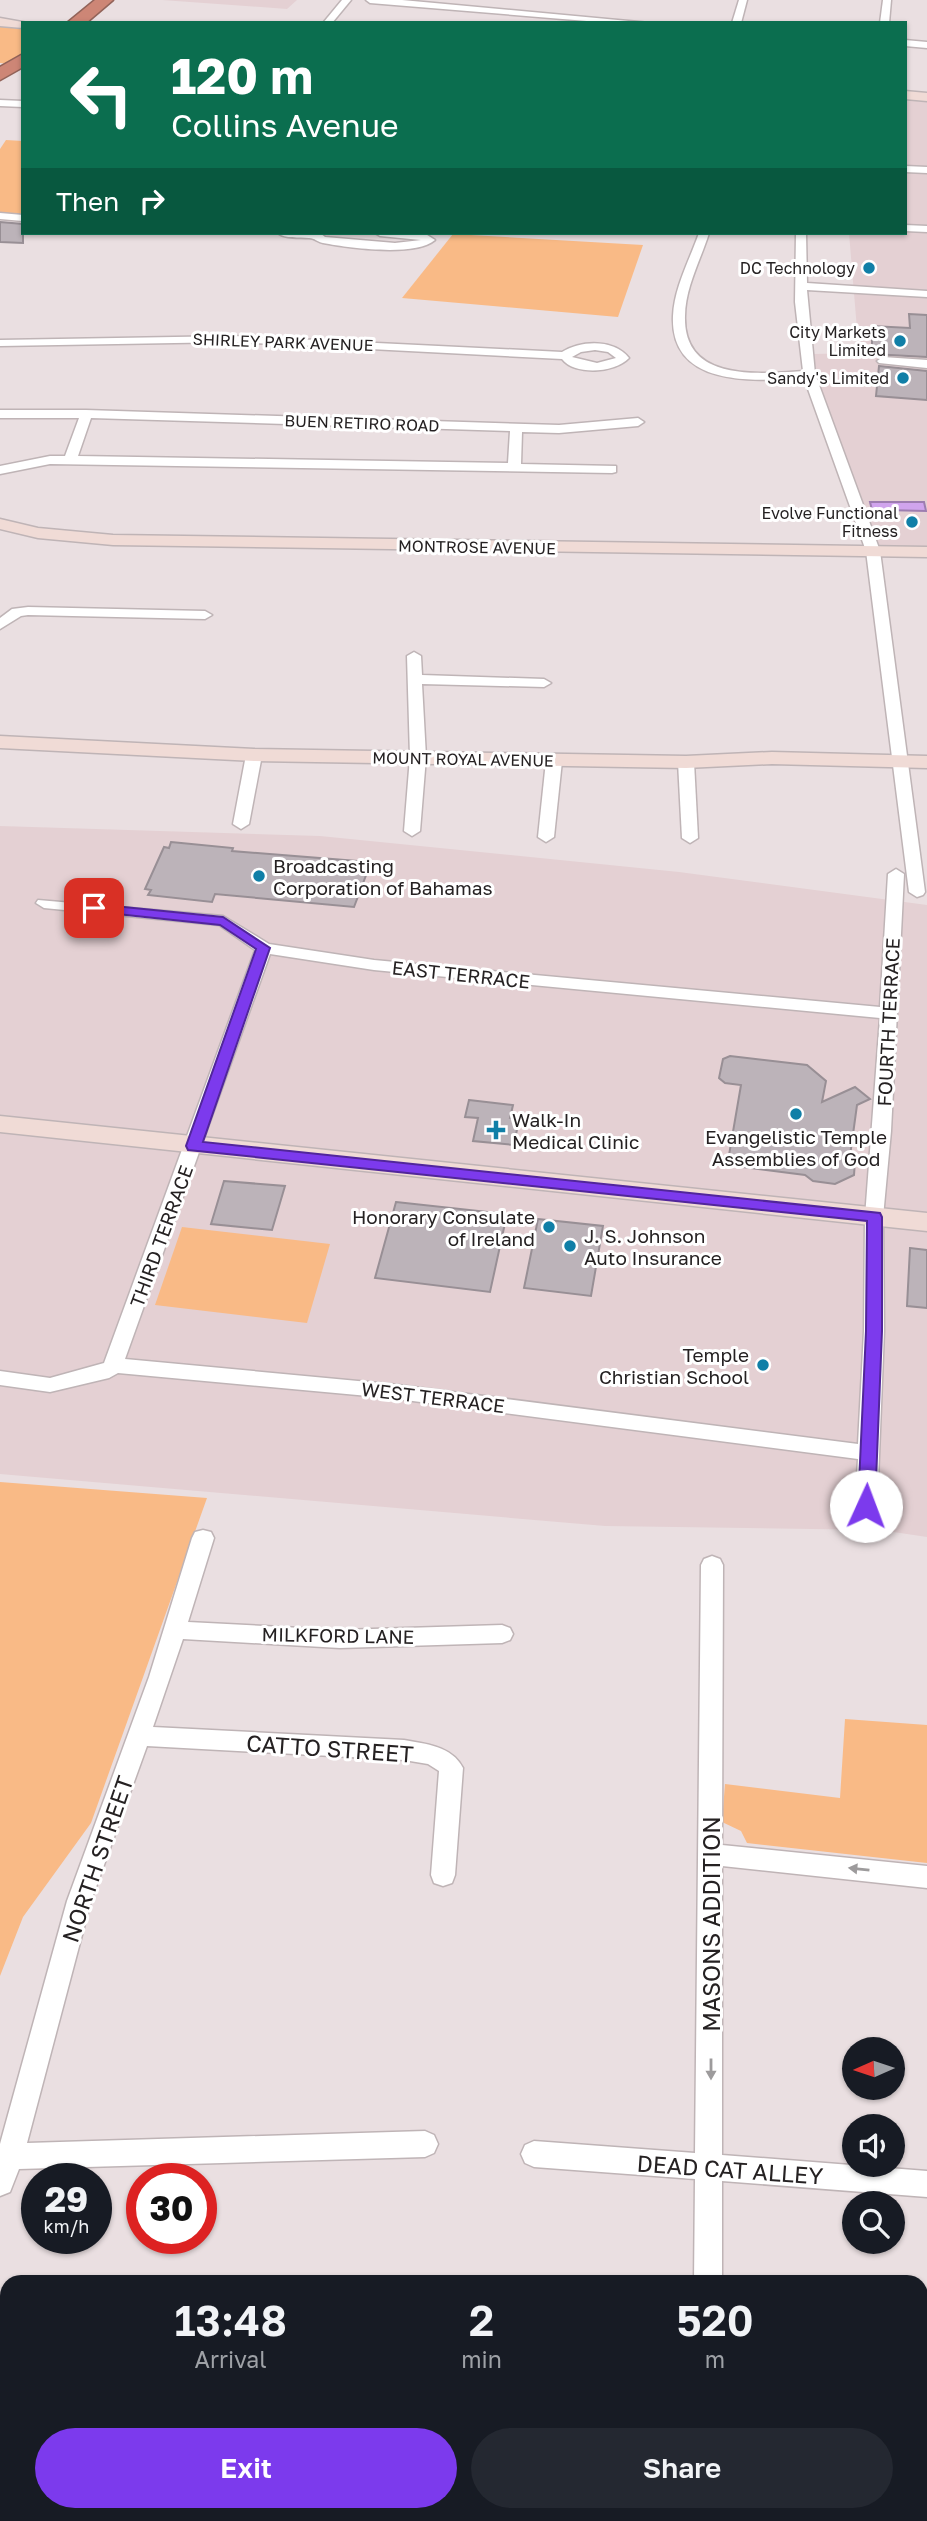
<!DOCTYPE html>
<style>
:root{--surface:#171b24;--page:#242831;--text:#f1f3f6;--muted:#9ea1a6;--accent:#7c3aed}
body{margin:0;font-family:"Golos Text",sans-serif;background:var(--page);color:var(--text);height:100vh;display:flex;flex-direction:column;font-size:26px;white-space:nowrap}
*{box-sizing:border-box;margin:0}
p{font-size:23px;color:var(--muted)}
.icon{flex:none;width:38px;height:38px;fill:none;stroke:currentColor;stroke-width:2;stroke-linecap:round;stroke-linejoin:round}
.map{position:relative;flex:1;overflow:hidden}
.panel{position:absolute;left:0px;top:2275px;width:928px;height:247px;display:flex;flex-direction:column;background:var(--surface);border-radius:21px 21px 0 0;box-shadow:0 2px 5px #0004}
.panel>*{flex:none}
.top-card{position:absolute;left:21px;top:21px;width:886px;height:214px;border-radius:0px;box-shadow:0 2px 5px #0004;background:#0b6e4f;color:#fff;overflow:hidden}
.needle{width:46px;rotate:267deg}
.controls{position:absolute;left:842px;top:2037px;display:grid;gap:14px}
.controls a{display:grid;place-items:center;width:63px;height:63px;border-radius:50%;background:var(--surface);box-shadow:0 2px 5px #0004;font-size:35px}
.speed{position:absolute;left:21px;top:2163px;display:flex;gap:14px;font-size:35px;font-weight:700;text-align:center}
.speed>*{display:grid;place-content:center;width:91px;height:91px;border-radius:50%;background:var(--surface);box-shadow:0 2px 5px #0004;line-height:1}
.speed small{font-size:18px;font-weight:400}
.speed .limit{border:10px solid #d22;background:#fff;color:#111}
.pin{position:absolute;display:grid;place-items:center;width:60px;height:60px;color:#fff;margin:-30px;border-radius:14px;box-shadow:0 4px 10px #0006}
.me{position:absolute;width:77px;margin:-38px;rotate:2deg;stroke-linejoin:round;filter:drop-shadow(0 0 5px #0008)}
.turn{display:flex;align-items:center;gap:24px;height:147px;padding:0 35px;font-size:32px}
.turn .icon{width:91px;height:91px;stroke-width:2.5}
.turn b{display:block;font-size:49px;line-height:60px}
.then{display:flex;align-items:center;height:66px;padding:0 35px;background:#0003;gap:14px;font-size:26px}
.eta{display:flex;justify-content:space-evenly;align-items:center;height:119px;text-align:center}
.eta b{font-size:42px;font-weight:600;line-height:49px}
.cta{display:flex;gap:14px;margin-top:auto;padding:14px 35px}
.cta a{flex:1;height:80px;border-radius:42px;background:var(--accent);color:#fff;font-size:28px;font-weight:600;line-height:80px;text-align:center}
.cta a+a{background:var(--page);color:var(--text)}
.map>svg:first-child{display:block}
.built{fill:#e4d0d3}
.green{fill:#f9ba86}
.water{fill:#d0a4ed;stroke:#9d7db0;stroke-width:2}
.building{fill:#bcb3b9;stroke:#988f95;stroke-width:2}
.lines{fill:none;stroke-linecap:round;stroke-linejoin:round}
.street-casing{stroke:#bfb4b6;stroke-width:3}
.secondary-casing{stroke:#bfb4b6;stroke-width:3}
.highway-casing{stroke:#926359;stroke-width:3}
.street{fill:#fff;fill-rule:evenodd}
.secondary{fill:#f0dbd6;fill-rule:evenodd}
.highway{fill:#cd8676;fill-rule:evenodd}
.oneway{fill:#9d9b9c}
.route{fill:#7c3aed;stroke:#51269a;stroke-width:2}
.poi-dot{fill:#107fa7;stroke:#fff;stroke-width:2.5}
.labels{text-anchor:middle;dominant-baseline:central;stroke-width:6;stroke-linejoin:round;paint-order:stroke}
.far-poi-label{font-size:16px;fill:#252122;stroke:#fff;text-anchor:end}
.far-street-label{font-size:16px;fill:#252122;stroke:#fff}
.poi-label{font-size:19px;fill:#252122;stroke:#fff;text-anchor:start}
.street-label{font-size:19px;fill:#252122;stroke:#fff}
.near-street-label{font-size:23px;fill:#252122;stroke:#fff}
</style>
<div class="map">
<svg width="927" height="2521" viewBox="0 0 927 2521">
<rect width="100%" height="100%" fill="#eadfe1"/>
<g class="built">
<polygon points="162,0 297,0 287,9"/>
<polygon points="905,100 927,102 927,548 877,547 816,380 814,354 859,353 849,233 905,233"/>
<polygon points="0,826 320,836 679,872 927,905 927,1537 880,1530 605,1526 0,1474"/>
</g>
<g class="green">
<polygon points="0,26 23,28 23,56 11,64 0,63"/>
<polygon points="6,140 23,141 23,216 0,214 0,149"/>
<polygon points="453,234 643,245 618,317 402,298"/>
<polygon points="182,1227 330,1244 307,1323 155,1305"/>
<polygon points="0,1482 207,1498 91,1823 23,1917 0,1976"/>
<polygon points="845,1719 927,1725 927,1863 747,1843 741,1831 722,1822 725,1784 840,1798"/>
</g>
<polygon class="water" points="870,502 924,502 926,511 885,510 885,514 873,514"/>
<g class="building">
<polygon points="0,222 23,224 23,243 0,242"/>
<polygon points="909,314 927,315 927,357 872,354 872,326 910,328"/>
<polygon points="879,366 927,371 927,400 876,396"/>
<polygon points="171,842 233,848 232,851 369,862 368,870 354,907 215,894 212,902 148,895 151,890 145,889 164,847 169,848"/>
<polygon points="730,1056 807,1065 826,1081 822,1102 855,1087 870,1099 857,1105 850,1156 855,1161 854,1175 835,1184 813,1181 805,1175 743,1167 729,1155 741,1085 725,1083 719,1078 723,1059"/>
<polygon points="469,1100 513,1105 510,1118 519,1119 514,1145 473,1141 478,1118 465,1117"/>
<polygon points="224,1181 285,1186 272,1230 211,1224"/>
<polygon points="396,1202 507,1214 490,1292 375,1278"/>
<polygon points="538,1219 603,1226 591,1296 524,1288"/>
<polygon points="910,1248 927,1250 927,1308 907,1306"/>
</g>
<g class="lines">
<g class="street-casing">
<g id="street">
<polygon points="342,0 351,0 332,23 323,23"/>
<polygon points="366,0 402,0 650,23 611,23 370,3"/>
<polygon points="739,0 747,0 741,23 732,23"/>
<polygon points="883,0 891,0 889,23 880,23"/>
<polygon points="905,40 927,42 927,48 905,46"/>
<polygon points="0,100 23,101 23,107 0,106"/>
<polygon points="905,166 927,167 927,173 905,172"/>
<polygon points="0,213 23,215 23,221 0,219"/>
<polygon points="905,225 927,226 927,232 905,231"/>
<path d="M 278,233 L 320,233 L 325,237 L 395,243 L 421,240 L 380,236 L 375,233 L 424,233 L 435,240 C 415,257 349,248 323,243 C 317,242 315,238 309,238 C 299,237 285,239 278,233 Z"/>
<path d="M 699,233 L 709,233 C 701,259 685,288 685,316 C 683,382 757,374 803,371 L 795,302 L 796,233 L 806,233 L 807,283 L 927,291 L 927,297 L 807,290 L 815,374 L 880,551 L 925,892 L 923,895 L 917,897 L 909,892 L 866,551 L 804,378 C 755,381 670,388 673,316 C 674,288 690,259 699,233 Z"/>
<path d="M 233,336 L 562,352 C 582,340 614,339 629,358 C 615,373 575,376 562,359 L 233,342 L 0,346 L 0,340 ZM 595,350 L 608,352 L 616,358 L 597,363 L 572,357 L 581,352 Z"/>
<polygon points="883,357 927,360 927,368 879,363 877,361"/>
<path d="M 0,410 L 86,410 L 559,425 L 638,418 L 644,422 L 638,426 L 559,433 L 522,432 L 521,464 L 616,466 L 616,472 L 612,473 L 50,464 L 0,474 L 0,466 L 50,456 L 65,456 L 79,418 L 0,418 ZM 91,418 L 510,431 L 508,463 L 78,456 Z"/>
<polygon points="28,607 205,611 212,615 205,619 28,615 21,616 0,629 0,618 12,609"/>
<polygon points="414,652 421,656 422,675 544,679 551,683 544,687 422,684 426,757 420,831 412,836 404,831 410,757 407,656"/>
<polygon points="254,750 262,755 249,824 241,829 233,824 246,755"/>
<polygon points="554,756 562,761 554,837 546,842 538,837 546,761"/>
<polygon points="686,757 694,762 698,838 690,843 682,838 678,762"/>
<path d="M 896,869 L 904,874 L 891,1131 L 883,1217 L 884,1331 L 877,1506 L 874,1512 L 866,1514 L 858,1512 L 855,1506 L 858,1459 L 390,1398 L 118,1373 L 109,1378 L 50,1392 L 0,1385 L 0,1371 L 50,1378 L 104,1363 L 255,950 L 219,925 L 44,908 L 36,903 L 38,900 L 223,916 L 269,944 L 374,960 L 880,1007 L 888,874 ZM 270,954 L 374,970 L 880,1018 L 865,1217 L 864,1331 L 858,1444 L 390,1384 L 125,1359 Z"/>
<path d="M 203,1530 L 211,1532 L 214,1538 L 188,1622 L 340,1630 L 502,1625 L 510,1628 L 513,1634 L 510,1640 L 502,1643 L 340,1648 L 183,1639 L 153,1727 L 404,1740 C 426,1744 452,1746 463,1768 L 455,1875 L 452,1883 L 443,1886 L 434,1883 L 431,1875 L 439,1771 L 428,1764 L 404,1760 L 147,1746 L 91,1901 L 27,2143 L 425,2131 L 434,2135 L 438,2144 L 434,2153 L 425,2157 L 19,2169 L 10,2192 L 0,2196 L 0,2144 L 67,1901 L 149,1677 L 192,1538 L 195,1532 Z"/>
<polygon points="712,1556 720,1559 723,1565 722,1845 927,1866 927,1888 722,1866 722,2155 927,2171 927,2197 722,2181 722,2282 694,2282 695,2179 534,2167 525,2163 521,2154 525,2145 534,2141 695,2153 701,1565 704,1559"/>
<polygon points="0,2301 7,2302 7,2330 0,2329"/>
<polygon points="668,2515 698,2515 696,2521 666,2521"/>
<polygon points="779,2515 826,2515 829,2521 782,2521"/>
</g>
</g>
<g class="secondary-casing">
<g id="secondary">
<polygon points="0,18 28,23 23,23 23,28 0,26"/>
<polygon points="905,91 927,93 927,101 905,99"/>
<polygon points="0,519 38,528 113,535 927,547 927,557 113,545 38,538 0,529"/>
<polygon points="0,736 254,749 686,756 772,752 927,756 927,768 772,764 686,768 254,761 0,748"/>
<polygon points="0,1116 927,1213 927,1231 0,1132"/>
</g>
</g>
<g class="highway-casing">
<g id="highway">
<polygon points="95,0 113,0 86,23 67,23"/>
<polygon points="23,54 23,67 0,80 0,67"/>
</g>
</g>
<use href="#street" class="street"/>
<use href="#secondary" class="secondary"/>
<use href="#highway" class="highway"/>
</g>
<defs><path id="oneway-solid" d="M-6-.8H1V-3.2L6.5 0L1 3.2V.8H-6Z" transform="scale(1.75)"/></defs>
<g class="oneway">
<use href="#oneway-solid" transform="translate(859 1869) rotate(-174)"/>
<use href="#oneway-solid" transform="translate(711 2069) rotate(90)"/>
</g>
<polygon class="route" points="94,904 223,917 270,948 203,1142 880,1213 882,1217 882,1331 875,1506 873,1511 860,1511 858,1506 866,1331 867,1221 188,1150 186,1146 256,949 220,925 89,911 87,908"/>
<g class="poi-dot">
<circle cx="869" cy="268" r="7"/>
<circle cx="900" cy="341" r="7"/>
<circle cx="903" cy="378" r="7"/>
<circle cx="912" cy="522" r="7"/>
<circle cx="259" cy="876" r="7"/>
<circle cx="796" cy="1114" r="7"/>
<path d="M492.5 1119.5h7v7h7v7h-7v7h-7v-7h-7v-7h7z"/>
<circle cx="549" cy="1227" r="7"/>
<circle cx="570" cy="1246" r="7"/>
<circle cx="763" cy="1365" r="7"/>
</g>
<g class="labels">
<g class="far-poi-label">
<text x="855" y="268">DC Technology</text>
<text x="886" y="332">City Markets<tspan x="886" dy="18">Limited</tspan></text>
<text x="889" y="378">Sandy's Limited</text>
<text x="898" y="513">Evolve Functional<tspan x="898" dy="18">Fitness</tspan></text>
</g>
<g class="far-street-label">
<text transform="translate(283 342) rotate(2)">SHIRLEY PARK AVENUE</text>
<text transform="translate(362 423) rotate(2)">BUEN RETIRO ROAD</text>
<text transform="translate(477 547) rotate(1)">MONTROSE AVENUE</text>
<text transform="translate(463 759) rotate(1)">MOUNT ROYAL AVENUE</text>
</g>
<g class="poi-label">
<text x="273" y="865">Broadcasting<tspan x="273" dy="22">Corporation of Bahamas</tspan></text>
<text x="512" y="1119">Walk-In<tspan x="512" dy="22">Medical Clinic</tspan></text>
<text x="796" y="1136" text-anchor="middle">Evangelistic Temple<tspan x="796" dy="22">Assemblies of God</tspan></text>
<text x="535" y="1216" text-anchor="end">Honorary Consulate<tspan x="535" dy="22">of Ireland</tspan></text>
<text x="584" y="1235">J. S. Johnson<tspan x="584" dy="22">Auto Insurance</tspan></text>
<text x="749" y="1354" text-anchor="end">Temple<tspan x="749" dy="22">Christian School</tspan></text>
</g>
<g class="street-label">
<text transform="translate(461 974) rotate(6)">EAST TERRACE</text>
<text transform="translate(888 1022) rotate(-87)">FOURTH TERRACE</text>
<text transform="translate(161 1236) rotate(-70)">THIRD TERRACE</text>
<text transform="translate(433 1397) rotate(7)">WEST TERRACE</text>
<text transform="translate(338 1635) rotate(1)">MILKFORD LANE</text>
</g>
<g class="near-street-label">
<text transform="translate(330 1748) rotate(4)">CATTO STREET</text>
<text transform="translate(97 1859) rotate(-71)">NORTH STREET</text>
<text transform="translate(711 1924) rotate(-90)">MASONS ADDITION</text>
<text transform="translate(730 2169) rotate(4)">DEAD CAT ALLEY</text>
</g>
</g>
</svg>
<div class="controls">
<a><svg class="needle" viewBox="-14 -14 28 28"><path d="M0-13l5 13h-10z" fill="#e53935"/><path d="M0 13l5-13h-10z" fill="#9ea1a6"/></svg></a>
<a><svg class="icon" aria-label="sound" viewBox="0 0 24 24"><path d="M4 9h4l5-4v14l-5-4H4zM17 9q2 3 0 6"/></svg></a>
<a><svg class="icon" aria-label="search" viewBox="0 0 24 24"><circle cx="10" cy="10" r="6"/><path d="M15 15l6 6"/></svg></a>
</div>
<div class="speed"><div>29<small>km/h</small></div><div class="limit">30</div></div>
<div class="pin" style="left:94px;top:908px;background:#d93025"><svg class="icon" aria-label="arrive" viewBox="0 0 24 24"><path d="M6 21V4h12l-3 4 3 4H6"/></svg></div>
<svg class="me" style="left:866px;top:1506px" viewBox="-20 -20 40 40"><circle r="19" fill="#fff"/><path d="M0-13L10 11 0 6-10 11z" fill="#7c3aed"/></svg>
<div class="top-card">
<div class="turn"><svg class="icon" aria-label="left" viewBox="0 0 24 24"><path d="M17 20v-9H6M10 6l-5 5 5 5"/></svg><div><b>120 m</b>Collins Avenue</div></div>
<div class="then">Then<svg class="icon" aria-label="right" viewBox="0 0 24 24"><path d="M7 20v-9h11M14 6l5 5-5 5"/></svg></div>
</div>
<section class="panel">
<div class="eta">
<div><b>13:48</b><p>Arrival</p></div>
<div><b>2</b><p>min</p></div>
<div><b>520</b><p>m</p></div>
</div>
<div class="cta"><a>Exit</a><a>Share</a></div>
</section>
</div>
